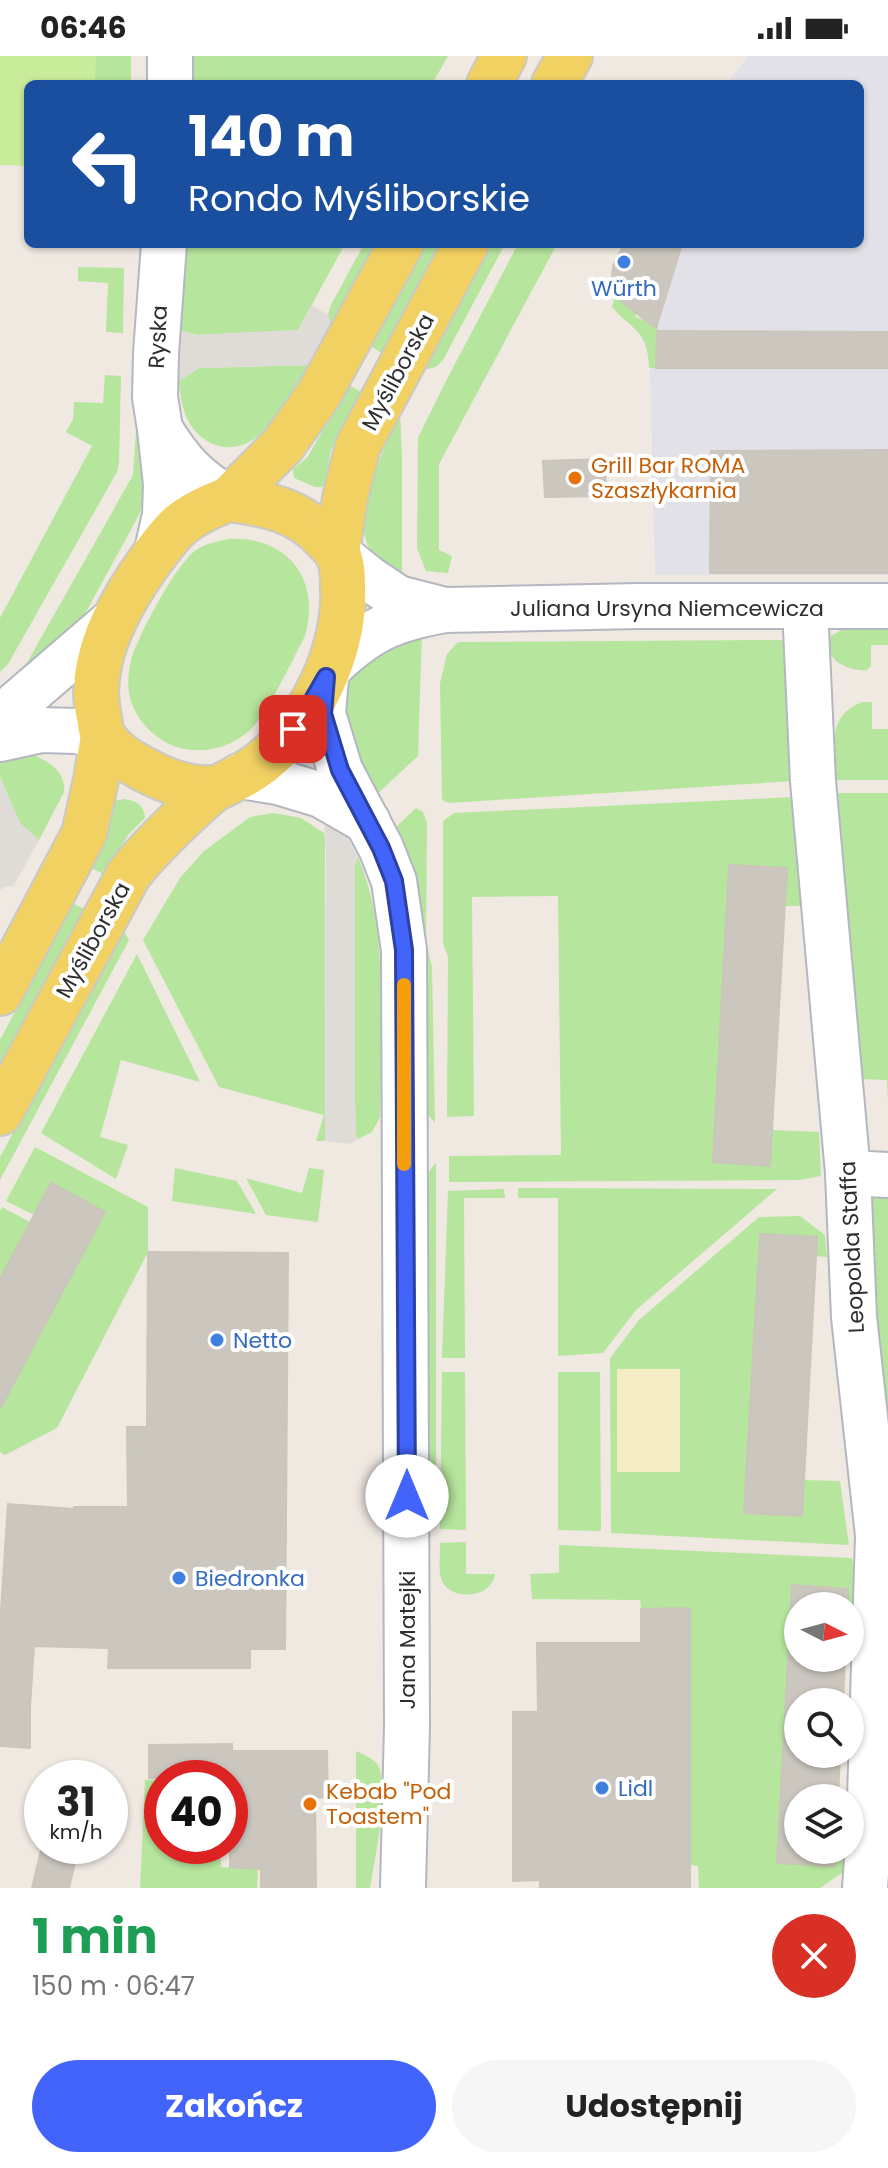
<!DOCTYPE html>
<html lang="pl">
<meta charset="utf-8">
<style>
:root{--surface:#fff;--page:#f6f6f6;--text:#222;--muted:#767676;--accent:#4264fb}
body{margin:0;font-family:Poppins,sans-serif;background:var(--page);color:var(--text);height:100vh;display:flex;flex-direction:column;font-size:30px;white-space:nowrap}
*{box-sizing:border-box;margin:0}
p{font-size:26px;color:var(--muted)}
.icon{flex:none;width:44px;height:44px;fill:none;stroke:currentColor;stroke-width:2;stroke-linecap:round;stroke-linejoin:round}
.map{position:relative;height:1832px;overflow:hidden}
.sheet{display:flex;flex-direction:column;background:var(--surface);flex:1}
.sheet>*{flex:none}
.top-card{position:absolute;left:24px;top:24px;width:840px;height:168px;border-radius:12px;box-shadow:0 2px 6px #0004;background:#1a4fa0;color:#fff;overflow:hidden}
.needle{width:52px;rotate:96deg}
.controls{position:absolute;left:784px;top:1536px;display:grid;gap:16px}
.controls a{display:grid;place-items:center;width:80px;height:80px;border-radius:50%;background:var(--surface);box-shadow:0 2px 6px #0004;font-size:40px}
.speed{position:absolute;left:24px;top:1704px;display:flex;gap:16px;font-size:40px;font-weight:700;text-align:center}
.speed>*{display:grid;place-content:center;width:104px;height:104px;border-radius:50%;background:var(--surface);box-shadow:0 2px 6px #0004;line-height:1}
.speed small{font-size:20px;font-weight:400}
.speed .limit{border:12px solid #d22;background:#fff;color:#111}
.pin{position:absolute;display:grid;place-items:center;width:68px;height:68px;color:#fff;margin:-34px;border-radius:16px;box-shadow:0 4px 12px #0006}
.me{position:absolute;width:88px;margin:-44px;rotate:0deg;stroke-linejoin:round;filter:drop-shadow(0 0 6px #0008)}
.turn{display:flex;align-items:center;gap:28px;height:168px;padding:0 32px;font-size:36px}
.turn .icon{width:104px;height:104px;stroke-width:2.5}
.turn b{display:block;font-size:56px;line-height:68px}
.round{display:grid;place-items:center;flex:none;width:84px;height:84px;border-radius:42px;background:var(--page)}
.overview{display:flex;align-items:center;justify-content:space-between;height:136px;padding:0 32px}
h1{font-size:48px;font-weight:700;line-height:60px;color:#1e9e55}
.primary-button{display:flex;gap:16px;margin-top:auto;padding:16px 32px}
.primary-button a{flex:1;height:92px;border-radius:48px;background:var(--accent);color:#fff;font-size:32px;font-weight:700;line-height:92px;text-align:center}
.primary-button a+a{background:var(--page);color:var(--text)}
.status{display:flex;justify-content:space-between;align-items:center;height:56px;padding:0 40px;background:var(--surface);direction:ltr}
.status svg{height:22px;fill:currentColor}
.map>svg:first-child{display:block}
.industrial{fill:#e3e1e8}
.green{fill:#b6e59e}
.sand{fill:#f3ecc5}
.pitch{fill:#c9ec9a}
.plaza{fill:#dfdcd8}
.building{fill:#cbc7bf;stroke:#cbc5ba;stroke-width:2}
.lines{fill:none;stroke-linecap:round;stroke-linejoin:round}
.minor-casing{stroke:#b4b7c1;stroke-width:48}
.major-casing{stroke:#c9c9c9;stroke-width:48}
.minor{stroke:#fff;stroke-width:44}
.major{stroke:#f2d163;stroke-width:44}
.route-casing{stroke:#2b41a3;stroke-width:20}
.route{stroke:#4264fb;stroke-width:14}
.slow{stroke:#f59e0b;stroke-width:14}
.shop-dot{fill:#3f7fe0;stroke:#fff;stroke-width:3}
.food-dot{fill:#e8710a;stroke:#fff;stroke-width:3}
.labels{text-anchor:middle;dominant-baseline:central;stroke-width:8;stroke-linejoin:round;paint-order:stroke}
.shop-label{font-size:22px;fill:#366cbe;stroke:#fff;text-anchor:start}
.street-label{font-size:22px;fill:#2e2e2e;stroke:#fff}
.food-label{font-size:22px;fill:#c56008;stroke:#fff;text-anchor:start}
</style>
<div class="status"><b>06:46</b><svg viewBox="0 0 49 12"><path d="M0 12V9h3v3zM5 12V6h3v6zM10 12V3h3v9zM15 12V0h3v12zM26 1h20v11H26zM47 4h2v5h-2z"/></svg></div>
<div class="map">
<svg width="888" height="1832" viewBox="0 0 888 1832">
<rect width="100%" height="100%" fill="#efe9e1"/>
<polygon class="industrial" points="748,0 888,0 888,519 655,519 650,312 656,311 658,268 682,188 860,188 860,28 732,28 729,25"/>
<g class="green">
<polygon points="0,0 131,0 131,28 28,28"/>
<polygon points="188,0 448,0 432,28 187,28"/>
<polygon points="181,188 345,188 298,274 198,279 177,274"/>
<polygon points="364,188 376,188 332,270 328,259 330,251"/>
<polygon points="424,188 443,188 383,298 370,290"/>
<polygon points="489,188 505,188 443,304 436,311 423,314"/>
<polygon points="518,188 557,188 439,408 439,494 452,500 448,517 426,515 417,492 418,382 445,327"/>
<polygon points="78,211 124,212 123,277 106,276 108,227 78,225"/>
<path d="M 616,237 L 622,246 L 637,256 L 635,261 L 658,268 L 656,312 L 649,312 C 648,274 634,276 612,251 Z"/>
<path d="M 312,309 C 291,341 255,413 207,385 C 185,371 181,349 179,325 L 199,312 Z"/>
<polygon points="105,319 121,320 119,407 117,416 8,608 0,616 0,562 92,390 66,376 73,363 74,346 103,347"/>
<polygon points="349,329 363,337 331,394 325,427 322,431 315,431 294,422 293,413 307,402"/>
<path d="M 400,356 L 402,402 L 402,526 C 386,513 368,499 364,477 C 360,446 387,384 400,356 Z"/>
<polygon points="137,360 145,437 140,457 74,578 23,614 133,419"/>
<path d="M 228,483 C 288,480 321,523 305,580 C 291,606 269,656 249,675 C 228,694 195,700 169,688 C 149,678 133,659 129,637 C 127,625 129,611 132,601 C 141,575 177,505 199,492 C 208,487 219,485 228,483 Z"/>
<path d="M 845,572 L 888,572 L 888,589 L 871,589 L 871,610 L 867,614 C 848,616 821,603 831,580 Z"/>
<polygon points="422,575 418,700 376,739 342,672 345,634 352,618 363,602"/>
<polygon points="783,584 794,725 449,747 442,744 440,627 447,598 458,586"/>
<path d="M 862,646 L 872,646 L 872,673 L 888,673 L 888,724 L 836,724 C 835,691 826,660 862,646 Z"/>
<path d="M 25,696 C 44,702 66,713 64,736 L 39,784 L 20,767 L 0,721 L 0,700 Z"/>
<polygon points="838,737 888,737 888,1044 887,1024 860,1023"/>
<polygon points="794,741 802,850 785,850 787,813 729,810 713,1106 769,1110 772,1074 819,1076 821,1120 800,1124 449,1126 449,1100 561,1099 558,840 472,841 474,1060 447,1061 448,901 443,887 443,765 454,757"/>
<path d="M 124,743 C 136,745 144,748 145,762 L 128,779 L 105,819 L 91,812 C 103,790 111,770 115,745 Z"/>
<polygon points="416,752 423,756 427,767 426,887 432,911 435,1067 429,1060 423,1039 425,903 421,857 411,819 395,772"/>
<polygon points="273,757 301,762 324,777 325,784 325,1085 316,1085 324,1059 219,1031 143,884 180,822 203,796 250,761"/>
<path d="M 358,801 C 382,861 381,910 381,973 C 381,1002 381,1032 380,1061 L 372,1076 L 358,1083 L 356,1080 L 355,1047 L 355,808 Z"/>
<polygon points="72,847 87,854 0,1015 0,984"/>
<polygon points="123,873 129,884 0,1124 0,1101"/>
<polygon points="137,898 200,1026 121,1004 100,1081 128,1089 116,1123 41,1077"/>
<polygon points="35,1091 148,1151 148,1196 57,1372 5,1399 0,1396 0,1353 105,1157 52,1128 34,1159 6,1145"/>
<polygon points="436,1107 436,1461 425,1461 425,1127 430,1114"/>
<polygon points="175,1112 237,1125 256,1158 172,1145"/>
<polygon points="309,1112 324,1114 318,1166 266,1159 246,1122 302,1137"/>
<polygon points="518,1132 777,1133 636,1254 603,1297 558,1300 558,1142 518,1142"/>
<polygon points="504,1133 505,1142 464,1142 465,1302 442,1302 448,1135"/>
<polygon points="867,1140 888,1141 888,1413"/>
<polygon points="2,1151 30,1166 0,1223 0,1155"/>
<polygon points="800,1160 825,1179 827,1201 816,1200 816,1181 760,1178 745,1457 802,1460 804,1424 840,1425 849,1489 611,1477 610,1302 639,1264 759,1161"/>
<polygon points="442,1316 465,1316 466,1474 440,1473"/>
<polygon points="558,1316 600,1316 601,1475 558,1474"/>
<path d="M 466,1486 L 466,1518 L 495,1518 C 492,1542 454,1545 443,1527 C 437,1517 441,1498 440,1487 Z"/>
<polygon points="559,1489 852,1502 859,1551 848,1550 848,1533 792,1530 777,1806 834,1810 835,1794 850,1794 849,1812 820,1832 699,1832 698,1810 691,1809 690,1553 641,1553 640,1544 532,1543 530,1518 559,1517"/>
<path d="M 356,1695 C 363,1698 372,1702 377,1708 C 391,1728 374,1808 370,1832 L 356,1832 Z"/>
<polygon points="145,1724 162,1724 162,1790 220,1790 221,1811 258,1813 257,1832 140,1832"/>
</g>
<rect class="sand" x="617" y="1313" width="63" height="103"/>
<polygon class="pitch" points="0,0 96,0 95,28 28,28 28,110 0,109"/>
<g class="plaza">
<polygon points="312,249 328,259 332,270 312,309 199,312 179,325 177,274 198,279 298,274"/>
<polygon points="0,721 20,767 39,784 13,831 6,830 0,834"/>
<polygon points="326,759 343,774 358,801 355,808 355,1047 356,1080 358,1083 350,1088 325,1085 326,794 324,777"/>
</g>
<g class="building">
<polygon points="624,188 682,188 656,272 622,246 616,237 612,221 613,210"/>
<polygon points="657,275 888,276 888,312 656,312"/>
<polygon points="888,394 888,517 710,517 711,395"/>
<polygon points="605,403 606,440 545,441 543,405"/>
<polygon points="729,809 787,812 770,1110 713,1106"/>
<polygon points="51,1127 105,1156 0,1353 0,1223"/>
<polygon points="760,1178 817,1181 802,1460 744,1457"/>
<polygon points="148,1196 288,1197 285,1593 250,1593 250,1612 108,1612 109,1592 34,1590 30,1651 30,1692 0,1690 0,1570 8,1448 74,1453 74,1451 128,1451 127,1371 147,1371"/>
<polygon points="792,1529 848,1533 848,1550 798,1550 798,1602 845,1602 843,1646 798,1646 798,1698 840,1698 838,1742 798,1742 798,1794 835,1794 834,1810 777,1807"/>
<polygon points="690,1552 690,1832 540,1832 540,1824 513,1825 513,1656 538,1656 537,1587 641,1587 641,1553"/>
<polygon points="232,1688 232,1695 327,1695 328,1742 315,1741 316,1832 261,1832 261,1813 230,1811 230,1722 149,1722 149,1689"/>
<polygon points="42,1790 79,1790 69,1832 32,1832"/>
</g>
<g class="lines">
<g class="minor-casing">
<g id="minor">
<polyline points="170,28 170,0"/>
<polyline points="160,373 155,341 156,297 164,188"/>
<path d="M 157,495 L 165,459 L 166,428 L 160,373 C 181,407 195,422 229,443"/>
<polyline points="805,551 813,725 848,1117 854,1261 878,1479 869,1775 865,1832"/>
<polyline points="445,554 639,550 888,550"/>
<path d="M 329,612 C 367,575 392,563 445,554 L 398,542 L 368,522 L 337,497"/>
<polyline points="326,621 323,658 340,714 381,792 394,825 404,894 407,1670 403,1832"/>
<polyline points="0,662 114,564"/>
<polyline points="0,683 41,674 76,675 103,680"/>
<polyline points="240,720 278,726 321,739 368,766"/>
<polyline points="848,1117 888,1119"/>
</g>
</g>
<g class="major-casing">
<g id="major">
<polyline points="489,28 504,0"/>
<polyline points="554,28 570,0"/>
<path d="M 229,443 C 267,448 299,454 326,484 C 330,488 335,493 338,498 C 343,508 343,523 343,534 C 346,603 299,693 235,723 C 228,726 220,732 213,732 C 185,734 156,721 133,707 C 122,701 108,690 103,679 C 100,674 100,666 99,661 C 86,606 119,548 150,505 C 159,493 169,478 181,468 C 196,456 211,450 229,443 Z"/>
<polyline points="229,443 283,389 319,338 401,188"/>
<polyline points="337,497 345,442 358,390 466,188"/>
<polyline points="0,937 84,778 96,724 103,680"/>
<path d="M 0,1057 L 129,818 C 155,786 184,759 215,732"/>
</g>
</g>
<use href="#minor" class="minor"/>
<use href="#major" class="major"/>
</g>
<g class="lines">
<g class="route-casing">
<polyline id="route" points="293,673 306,656 326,621 323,658 340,714 381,792 394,825 404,894 407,1440"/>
</g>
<use href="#route" class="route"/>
<polyline class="slow" points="404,1108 404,929"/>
</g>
<g class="shop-dot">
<circle cx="624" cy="206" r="8"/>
<circle cx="217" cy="1284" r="8"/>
<circle cx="179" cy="1522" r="8"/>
<circle cx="602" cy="1732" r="8"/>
</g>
<g class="food-dot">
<circle cx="575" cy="422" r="8"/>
<circle cx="310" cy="1748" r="8"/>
</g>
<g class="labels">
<g class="shop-label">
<text x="624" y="232" text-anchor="middle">Würth</text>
<text x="233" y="1284">Netto</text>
<text x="195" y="1522">Biedronka</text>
<text x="618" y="1732">Lidl</text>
</g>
<g class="street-label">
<text transform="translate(158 281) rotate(-87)">Ryska</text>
<text transform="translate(398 316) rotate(-62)">Myśliborska</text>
<text x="667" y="552">Juliana Ursyna Niemcewicza</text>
<text transform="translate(93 884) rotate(-61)">Myśliborska</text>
<text transform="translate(852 1191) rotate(-93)">Leopolda Staffa</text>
<text transform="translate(407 1584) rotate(-90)">Jana Matejki</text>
</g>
<g class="food-label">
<text x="591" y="409">Grill Bar ROMA<tspan x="591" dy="25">Szaszłykarnia</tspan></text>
<text x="326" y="1735">Kebab "Pod<tspan x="326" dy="25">Toastem"</tspan></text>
</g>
</g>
</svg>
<div class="controls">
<a><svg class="needle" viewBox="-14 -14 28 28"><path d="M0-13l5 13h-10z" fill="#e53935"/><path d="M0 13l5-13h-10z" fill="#767676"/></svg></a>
<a><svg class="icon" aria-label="search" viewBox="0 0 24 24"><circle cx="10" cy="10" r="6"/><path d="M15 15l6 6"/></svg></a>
<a><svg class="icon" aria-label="layers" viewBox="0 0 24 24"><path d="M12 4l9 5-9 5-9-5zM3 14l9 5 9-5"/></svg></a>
</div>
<div class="speed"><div>31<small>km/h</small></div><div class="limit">40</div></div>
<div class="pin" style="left:293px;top:673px;background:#d93025"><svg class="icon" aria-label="arrive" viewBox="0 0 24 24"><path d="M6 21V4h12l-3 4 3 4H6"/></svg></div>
<svg class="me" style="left:407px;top:1440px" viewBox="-20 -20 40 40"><circle r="19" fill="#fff"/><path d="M0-13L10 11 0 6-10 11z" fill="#4264fb"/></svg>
<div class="top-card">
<div class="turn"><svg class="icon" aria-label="left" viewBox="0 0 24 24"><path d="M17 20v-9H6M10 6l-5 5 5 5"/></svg><div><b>140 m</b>Rondo Myśliborskie</div></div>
</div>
</div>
<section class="sheet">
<div class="overview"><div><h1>1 min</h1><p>150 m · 06:47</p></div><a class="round" style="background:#d93025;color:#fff"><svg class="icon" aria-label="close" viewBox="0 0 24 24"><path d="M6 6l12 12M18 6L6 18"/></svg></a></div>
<div class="primary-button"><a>Zakończ</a><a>Udostępnij</a></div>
</section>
